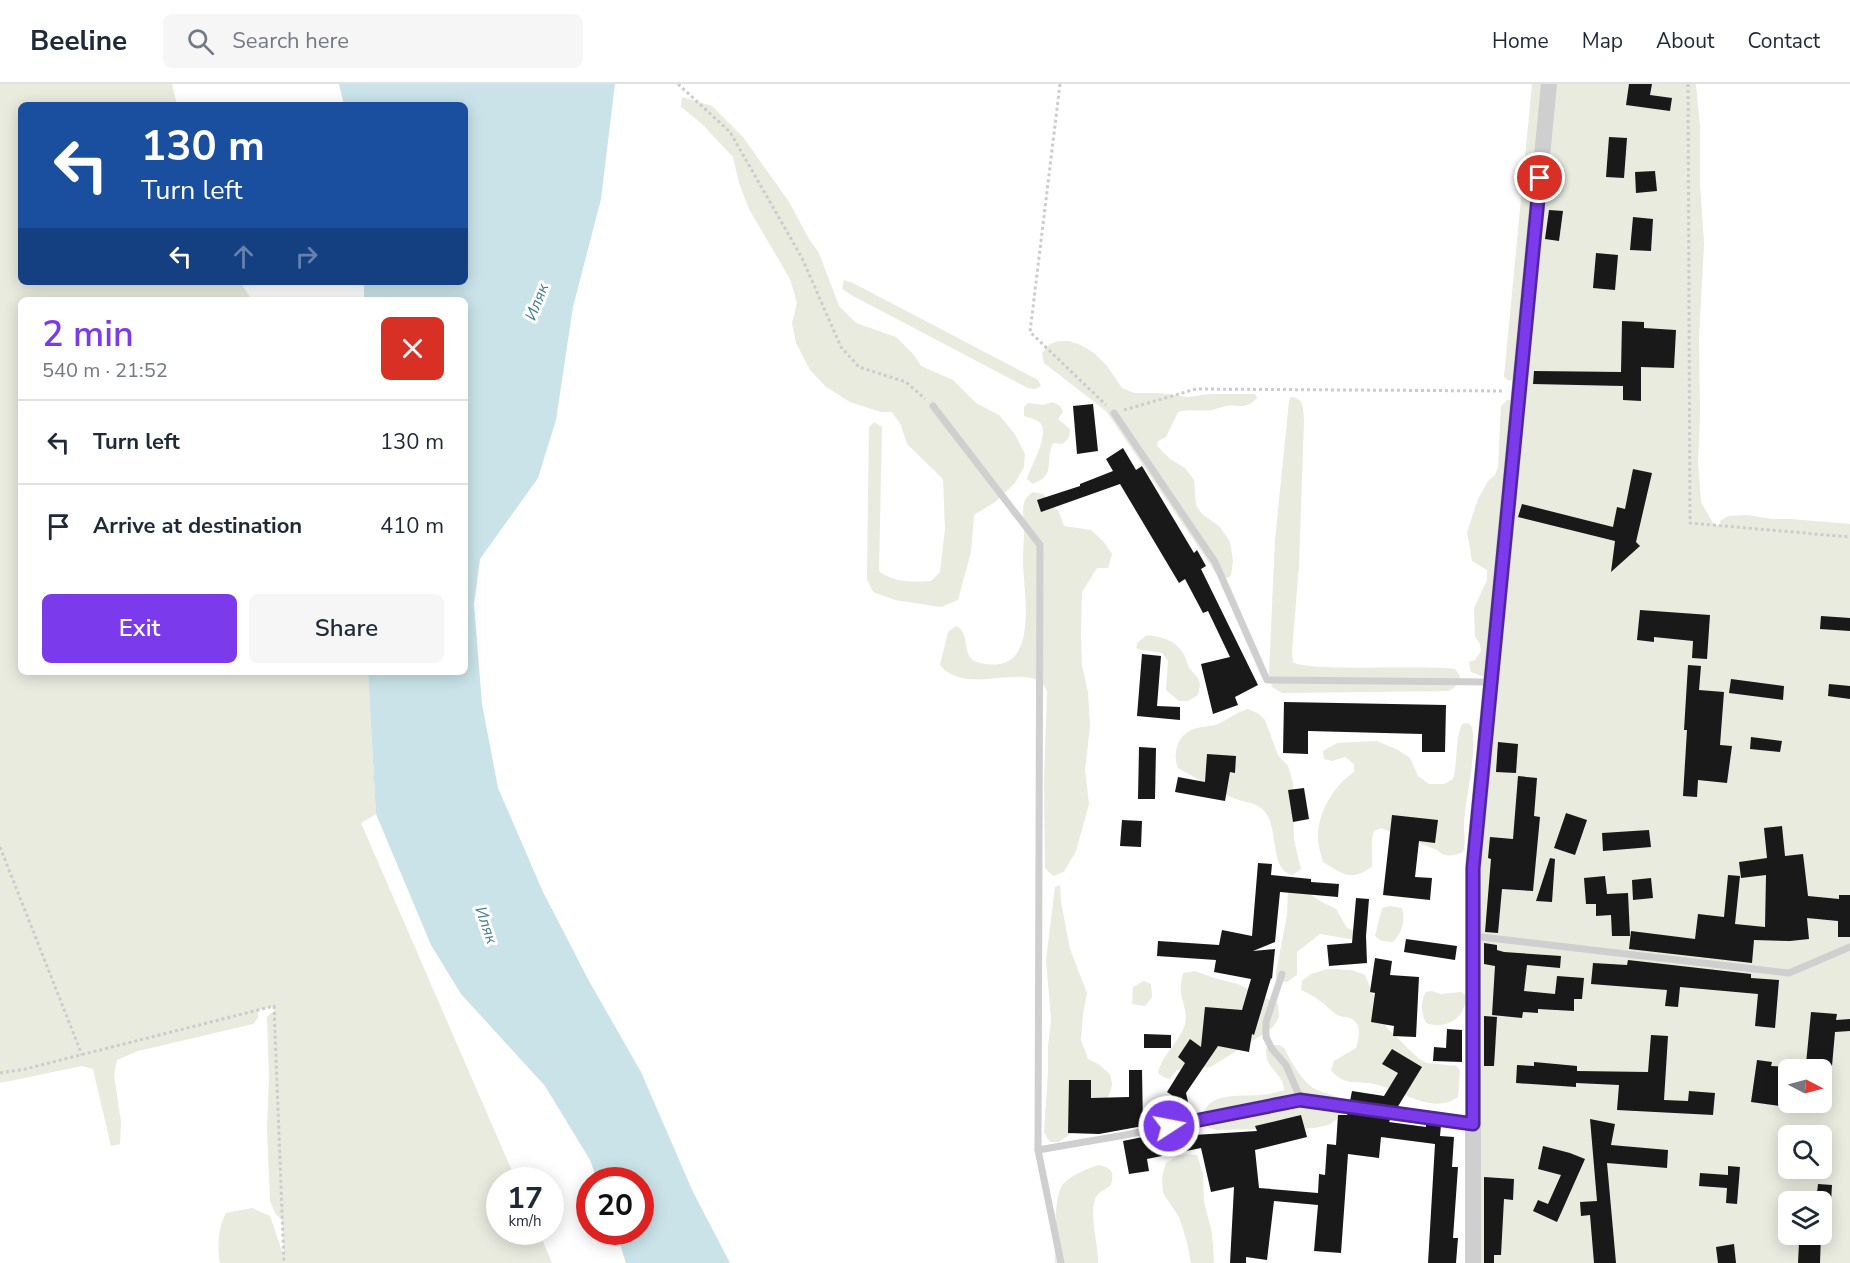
<!DOCTYPE html>
<meta charset="utf-8">
<style>
:root{--surface:#fff;--page:#f6f6f7;--text:#1f2937;--muted:#747a83;--line:#e0e1e3;--accent:#7c3aed}
body{margin:0;font-family:"Nunito Sans",sans-serif;background:var(--page);color:var(--text);height:100vh;display:flex;flex-direction:column;font-size:22px;white-space:nowrap}
*{box-sizing:border-box;margin:0}
p{font-size:20px;color:var(--muted)}
.icon{flex:none;width:33px;height:33px;fill:none;stroke:currentColor;stroke-width:2;stroke-linecap:round;stroke-linejoin:round}
.map{position:relative;flex:1;overflow:hidden}
.details{position:absolute;left:18px;top:213px;width:450px;height:378px;display:flex;flex-direction:column;background:var(--surface);border-radius:9px;box-shadow:0 3px 15px #0003}
.details>*{flex:none}
.banner{position:absolute;left:18px;top:18px;width:450px;height:183px;border-radius:9px;box-shadow:0 3px 15px #0003;background:#1a4fa0;color:#fff;overflow:hidden}
.needle{width:39px;rotate:96deg}
.tools{position:absolute;left:1778px;top:975px;display:grid;gap:12px}
.tools a{display:grid;place-items:center;width:54px;height:54px;border-radius:9px;background:var(--surface);box-shadow:0 3px 15px #0003;font-size:30px}
.speed{position:absolute;left:486px;top:1083px;display:flex;gap:12px;font-size:30px;font-weight:700;text-align:center}
.speed>*{display:grid;place-content:center;width:78px;height:78px;border-radius:50%;background:var(--surface);box-shadow:0 3px 15px #0003;line-height:1}
.speed small{font-size:15px;font-weight:400}
.speed .limit{border:9px solid #d22;background:#fff;color:#111}
.pin{position:absolute;display:grid;place-items:center;width:51px;height:51px;color:#fff;margin:-26px;border:3px solid #fff;border-radius:50%;box-shadow:0 2px 6px #0007}
.me{position:absolute;width:66px;margin:-33px;rotate:79deg;stroke-linejoin:round;filter:drop-shadow(0 0 4px #0008)}
.turn{display:flex;align-items:center;gap:21px;height:126px;padding:0 24px;font-size:27px}
.turn .icon{width:78px;height:78px;stroke-width:2.5}
.turn b{display:block;font-size:42px;line-height:51px}
.lanes{display:flex;align-items:center;height:57px;padding:0 24px;background:#0003;justify-content:center;gap:30px;direction:ltr}
.lanes .off{opacity:.35}
.round{display:grid;place-items:center;flex:none;width:63px;height:63px;border-radius:9px;background:var(--page)}
.head{display:flex;align-items:center;justify-content:space-between;height:102px;padding:0 24px}
h1{font-size:36px;font-weight:600;line-height:45px;color:var(--accent)}
.cta{display:flex;gap:12px;margin-top:auto;padding:12px 24px}
.cta a{flex:1;height:69px;border-radius:9px;background:var(--accent);color:#fff;font-size:24px;font-weight:600;line-height:69px;text-align:center}
.cta a+a{background:var(--page);color:var(--text)}
ul{padding:0;list-style:none}
li{display:flex;align-items:center;gap:18px;height:84px;padding:0 24px;border-top:2px solid var(--line)}
li div{flex:1}
li b{display:block;font-size:22px}
li em{font-style:normal}
header{display:flex;align-items:center;gap:36px;box-sizing:border-box;height:84px;padding:0 30px;background:var(--surface);border-bottom:2px solid var(--line)}
header strong{font-size:28px}
nav{display:flex;gap:33px;margin-inline-start:auto;font-size:21px}
.search{width:420px;height:54px;background:var(--page);display:flex;align-items:center;gap:15px;box-sizing:border-box;padding:0 21px;border-radius:9px;color:var(--muted);font-size:22px}
.map>svg:first-child{display:block}
.green{fill:#e8ebde;fill-rule:evenodd}
.water{fill:#c9e3e8}
.building{fill:#191919}
.lines{fill:none;stroke-linecap:round;stroke-linejoin:round}
.path{stroke:#ccc;stroke-width:3;stroke-dasharray:3 3;stroke-linecap:butt}
.service{stroke:#cfcfcf;stroke-width:7}
.tertiary{stroke:#cfcfcf;stroke-width:16}
.route-casing{stroke:#51269a;stroke-width:15}
.route{stroke:#7c3aed;stroke-width:10}
.labels{text-anchor:middle;dominant-baseline:central;stroke-width:6;stroke-linejoin:round;paint-order:stroke}
.water-label{font-size:16px;font-style:italic;fill:#407e8c;stroke:#fff}
</style>
<header>
<strong>Beeline</strong>
<div class="search"><svg class="icon" aria-label="search" viewBox="0 0 24 24"><circle cx="10" cy="10" r="6"/><path d="M15 15l6 6"/></svg>Search here</div>
<nav><a>Home</a><a>Map</a><a>About</a><a>Contact</a></nav>
</header>
<div class="map">
<svg width="1850" height="1179" viewBox="0 0 1850 1179">
<rect width="100%" height="100%" fill="#fff"/>
<g class="green">
<path d="M 0,0 L 172,0 L 177,21 L 21,21 L 21,198 L 240,198 L 252,216 L 21,216 L 21,588 L 368,588 L 376,730 L 361,739 L 516,1096 L 500,1096 L 500,1148 L 539,1148 L 552,1179 L 220,1179 C 217,1163 218,1143 226,1129 L 252,1124 L 270,1132 L 284,1173 L 282,1136 L 275,1129 L 270,1117 L 267,1045 L 269,993 L 267,933 L 271,929 L 274,929 L 274,922 L 258,926 L 258,934 L 253,940 L 138,967 L 117,976 L 114,991 L 121,1038 L 120,1060 L 111,1062 L 93,985 L 82,982 L 0,999 Z"/>
<path d="M 1532,0 L 1696,0 L 1700,43 L 1700,100 L 1704,160 L 1699,254 L 1700,334 L 1698,377 L 1701,418 L 1714,441 L 1721,441 L 1720,437 L 1728,432 L 1747,431 L 1772,435 L 1791,435 L 1850,440 L 1850,1179 L 1473,1179 L 1473,784 L 1487,594 L 1471,588 L 1469,578 L 1475,576 L 1481,567 L 1480,560 L 1475,553 L 1474,524 L 1487,496 L 1487,486 L 1472,477 L 1467,448 L 1478,415 L 1488,397 L 1495,391 L 1498,383 L 1501,322 L 1507,316 L 1511,316 L 1514,295 L 1509,297 L 1504,293 ZM 1788,986 L 1821,986 L 1821,1018 L 1788,1018 ZM 1788,1052 L 1821,1052 L 1821,1084 L 1788,1084 ZM 1788,1118 L 1821,1118 L 1821,1150 L 1788,1150 Z"/>
<path d="M 682,13 L 712,22 L 743,53 L 789,118 L 809,155 L 819,169 L 839,222 L 856,239 L 896,253 L 914,271 L 921,282 L 953,296 L 976,319 L 999,331 L 1014,349 L 1025,370 L 1024,383 L 1015,399 L 995,418 L 974,431 L 971,468 L 958,516 L 941,523 L 895,516 L 873,508 L 867,495 L 869,343 L 874,338 L 882,343 L 879,487 C 894,499 913,498 931,497 L 940,488 L 945,445 L 943,395 L 907,360 L 901,341 L 892,328 L 881,328 L 850,318 L 826,303 L 810,286 L 796,259 L 792,239 L 797,219 L 790,195 L 749,125 L 739,99 L 733,73 L 701,39 L 681,23 Z"/>
<polygon points="844,196 853,199 1038,296 1041,302 1035,305 1028,304 853,212 842,205"/>
<path d="M 1058,257 L 1069,257 L 1081,261 L 1094,269 L 1107,282 L 1122,304 L 1134,309 L 1159,309 L 1188,313 L 1210,310 L 1255,310 L 1257,314 C 1244,327 1240,320 1226,322 C 1221,323 1216,325 1212,326 C 1200,328 1189,324 1178,328 L 1166,353 L 1158,357 L 1157,362 L 1170,375 L 1185,384 L 1194,396 L 1196,421 L 1202,430 L 1220,443 L 1230,458 L 1233,477 L 1231,492 L 1227,494 L 1216,489 L 1106,327 L 1044,279 L 1042,269 L 1050,260 Z"/>
<path d="M 1291,313 C 1304,314 1303,325 1304,336 L 1299,482 L 1292,567 L 1293,578 C 1305,588 1428,581 1455,585 L 1460,592 L 1455,603 L 1449,607 L 1282,609 L 1272,603 L 1269,589 L 1275,456 L 1289,317 Z"/>
<path d="M 1053,318 L 1060,322 L 1063,328 L 1058,335 L 1070,345 C 1070,352 1068,356 1062,360 L 1053,359 C 1044,379 1057,390 1033,400 L 1027,395 C 1031,381 1049,353 1041,340 C 1038,335 1029,334 1024,332 L 1024,323 L 1028,319 L 1043,321 Z"/>
<path d="M 1033,408 L 1043,410 L 1059,428 L 1064,442 L 1091,446 L 1103,457 L 1112,470 L 1108,484 L 1097,484 L 1082,508 L 1081,552 L 1082,582 L 1088,608 L 1090,642 L 1085,686 L 1089,720 L 1076,767 L 1064,788 L 1053,792 L 1045,784 L 1044,698 L 1047,607 C 1034,573 966,615 940,581 L 948,548 L 956,542 C 972,549 960,573 977,578 C 1041,596 1024,514 1023,478 C 1023,467 1024,456 1024,446 C 1024,437 1021,422 1026,414 C 1028,412 1030,410 1033,408 Z"/>
<path d="M 1147,551 C 1162,553 1176,556 1184,571 C 1187,575 1187,581 1190,585 C 1199,596 1202,595 1198,611 L 1188,617 L 1179,617 L 1166,606 L 1168,577 L 1162,569 L 1141,566 L 1136,564 L 1138,558 Z"/>
<path d="M 1248,625 L 1259,630 L 1265,636 L 1278,671 L 1288,682 L 1293,699 L 1294,756 L 1301,785 L 1293,791 C 1269,787 1279,744 1265,728 C 1257,718 1246,719 1236,715 C 1216,708 1197,694 1178,684 C 1172,669 1178,650 1194,645 C 1202,642 1210,643 1218,640 C 1229,635 1237,628 1248,625 Z"/>
<path d="M 1468,639 L 1472,643 C 1477,675 1466,707 1464,740 C 1464,751 1466,758 1463,768 C 1454,772 1445,774 1437,766 L 1381,744 L 1374,747 C 1370,758 1373,770 1372,783 C 1349,798 1344,790 1323,778 C 1321,770 1318,762 1318,754 C 1317,730 1334,701 1354,688 L 1354,680 L 1345,673 L 1332,677 L 1324,675 L 1323,667 L 1337,659 L 1377,657 L 1398,666 L 1410,674 L 1418,692 L 1429,700 L 1444,700 L 1453,695 C 1458,677 1455,655 1462,640 Z"/>
<polygon points="1293,798 1320,817 1336,825 1347,844 1357,848 1357,853 1350,855 1320,850 1297,868 1297,891 1287,898 1276,897 1276,889 1287,831 1288,804"/>
<polygon points="1060,801 1061,818 1070,865 1087,909 1083,930 1081,956 1088,975 1098,980 1110,990 1112,1000 1110,1009 1099,1029 1059,1058 1050,1058 1044,1049 1048,989 1048,962 1051,936 1046,876 1055,803"/>
<path d="M 1390,822 L 1402,824 C 1406,837 1402,848 1393,858 L 1382,857 L 1375,852 L 1382,824 Z"/>
<path d="M 1328,885 L 1352,886 L 1365,891 L 1387,944 L 1419,975 L 1427,979 L 1457,982 L 1460,987 L 1458,1013 C 1432,1032 1401,1005 1374,1000 C 1355,996 1345,1003 1331,986 L 1334,977 L 1356,964 C 1359,953 1363,940 1350,934 C 1345,932 1341,934 1336,930 C 1323,920 1318,913 1301,906 L 1302,897 L 1311,890 Z"/>
<path d="M 1195,887 L 1214,894 L 1238,900 L 1278,920 L 1279,933 L 1273,943 L 1263,950 L 1211,983 L 1177,986 L 1170,995 L 1163,993 L 1158,989 C 1162,970 1180,958 1185,940 C 1188,929 1182,919 1181,908 C 1180,902 1182,895 1183,889 Z"/>
<polygon points="1144,897 1151,900 1152,913 1145,922 1132,920 1133,903"/>
<path d="M 1432,907 L 1441,910 L 1461,908 L 1465,911 C 1468,934 1445,946 1426,939 C 1421,929 1420,918 1426,908 Z"/>
<path d="M 1270,961 L 1279,961 L 1284,964 C 1290,976 1303,999 1315,1005 C 1326,1010 1337,1011 1346,1018 L 1348,1028 L 1328,1041 L 1314,1044 L 1217,1046 L 1209,1044 L 1202,1032 C 1209,1007 1240,1013 1260,1011 C 1268,1011 1277,1008 1284,1006 C 1283,987 1265,987 1266,965 Z"/>
<polygon points="1186,1070 1197,1071 1203,1090 1204,1118 1212,1149 1214,1179 1191,1179 1187,1158 1179,1133 1163,1109 1162,1093 1166,1079 1177,1072"/>
<path d="M 1098,1081 C 1111,1083 1115,1088 1111,1101 C 1108,1104 1103,1106 1099,1109 C 1086,1122 1099,1161 1098,1179 L 1055,1179 C 1055,1162 1053,1109 1064,1099 C 1073,1090 1087,1085 1098,1081 Z"/>
</g>
<polygon class="water" points="339,0 615,0 601,115 573,223 556,336 538,394 480,475 474,520 482,620 498,704 543,808 589,897 641,988 693,1108 730,1179 626,1179 616,1148 640,1148 640,1096 597,1096 590,1076 545,1002 461,910 431,861 376,730 368,588 465,588 465,216 364,216 364,198 465,198 465,21 344,21"/>
<g class="building">
<polygon points="1629,0 1652,0 1650,11 1672,14 1670,27 1626,21"/>
<polygon points="1609,53 1627,54 1624,94 1606,93"/>
<polygon points="1655,87 1657,107 1636,109 1635,88"/>
<polygon points="1549,126 1563,127 1559,157 1545,155"/>
<polygon points="1633,133 1653,135 1651,167 1630,166"/>
<polygon points="1596,169 1618,171 1615,206 1593,204"/>
<polygon points="1622,237 1644,238 1644,244 1676,246 1674,284 1641,283 1641,317 1623,316 1623,302 1533,300 1534,287 1621,288"/>
<polygon points="1093,320 1098,367 1077,370 1073,322"/>
<polygon points="1123,364 1136,386 1142,382 1194,469 1197,466 1206,482 1201,485 1258,601 1235,613 1238,621 1213,630 1201,580 1230,573 1208,527 1203,529 1185,495 1179,499 1120,400 1041,428 1037,416 1080,402 1080,400 1113,387 1106,375"/>
<polygon points="1633,385 1652,389 1636,458 1640,462 1611,488 1615,457 1518,433 1522,420 1613,443 1617,423 1625,425"/>
<polygon points="1640,526 1710,531 1707,575 1692,574 1693,557 1654,553 1654,558 1637,556"/>
<polygon points="1821,532 1850,534 1850,547 1820,545"/>
<polygon points="1142,570 1161,572 1157,622 1180,623 1180,636 1137,632"/>
<polygon points="1688,581 1701,582 1699,606 1724,608 1720,661 1732,662 1727,699 1698,696 1697,713 1683,712 1687,646 1684,646"/>
<polygon points="1731,595 1784,602 1783,616 1729,609"/>
<polygon points="1829,600 1850,602 1850,615 1828,612"/>
<polygon points="1284,618 1446,621 1445,668 1422,668 1422,650 1308,647 1308,670 1283,669"/>
<polygon points="1751,653 1782,657 1780,668 1750,665"/>
<polygon points="1498,658 1518,660 1516,689 1496,688"/>
<polygon points="1139,663 1156,664 1155,715 1138,715"/>
<polygon points="1207,670 1236,672 1235,689 1230,688 1225,717 1175,708 1178,693 1205,698"/>
<polygon points="1518,692 1537,694 1534,732 1540,733 1533,807 1502,805 1498,849 1485,848 1491,775 1488,774 1490,753 1513,755"/>
<polygon points="1304,704 1309,735 1293,738 1288,706"/>
<polygon points="1566,729 1587,736 1575,771 1554,764"/>
<polygon points="1392,731 1438,736 1435,759 1419,757 1415,793 1432,794 1430,816 1383,811"/>
<polygon points="1122,736 1142,737 1141,763 1120,762"/>
<polygon points="1782,742 1785,772 1803,770 1808,812 1839,815 1839,811 1850,811 1850,853 1838,853 1838,837 1807,834 1809,855 1790,857 1754,856 1752,879 1629,865 1631,847 1695,855 1698,830 1724,833 1728,791 1740,792 1735,840 1765,843 1766,791 1741,794 1739,778 1767,774 1764,744"/>
<polygon points="1649,746 1651,763 1603,767 1602,749"/>
<polygon points="1550,774 1555,775 1552,818 1536,817"/>
<polygon points="1258,779 1272,780 1271,791 1311,795 1311,798 1339,800 1338,813 1280,808 1275,858 1253,867 1275,865 1272,895 1271,894 1254,951 1252,950 1249,968 1218,962 1186,1009 1189,1022 1167,1008 1185,979 1178,973 1190,955 1201,963 1205,923 1242,926 1251,895 1214,888 1216,876 1157,872 1158,857 1219,861 1222,846 1252,852"/>
<polygon points="1605,792 1607,810 1628,809 1630,852 1612,852 1611,831 1596,832 1596,820 1586,820 1584,794"/>
<polygon points="1651,794 1653,814 1633,816 1632,796"/>
<polygon points="1356,814 1369,815 1366,852 1367,879 1329,882 1327,861 1352,859"/>
<polygon points="1406,855 1457,862 1455,876 1404,868"/>
<polygon points="1484,859 1497,861 1497,866 1504,868 1561,872 1560,884 1527,881 1524,907 1555,910 1557,892 1584,894 1582,915 1574,915 1574,927 1538,925 1538,929 1523,928 1522,934 1492,931 1495,882 1484,880"/>
<polygon points="1375,874 1392,877 1390,891 1419,893 1416,953 1393,952 1394,942 1371,938 1375,909 1370,908"/>
<polygon points="1628,876 1751,890 1751,894 1779,896 1775,944 1755,942 1758,910 1680,903 1678,923 1665,922 1667,906 1591,900 1593,879 1627,881"/>
<polygon points="1811,928 1837,930 1836,936 1850,935 1850,947 1835,948 1832,982 1806,980"/>
<polygon points="1484,932 1497,933 1494,982 1484,982"/>
<polygon points="1447,945 1462,946 1462,978 1433,977 1434,963 1446,964"/>
<polygon points="1144,950 1171,951 1171,964 1144,964"/>
<polygon points="1651,951 1668,952 1664,1016 1688,1017 1689,1007 1715,1009 1713,1031 1617,1026 1619,1001 1576,999 1576,1003 1516,999 1517,981 1534,982 1534,978 1577,982 1577,987 1648,988"/>
<polygon points="1392,965 1422,983 1397,1024 1350,1017 1352,1007 1384,1012 1398,989 1382,980"/>
<polygon points="1757,976 1772,978 1771,982 1788,983 1788,1023 1751,1018"/>
<polygon points="1129,986 1142,986 1143,1042 1099,1050 1068,1049 1069,996 1091,996 1091,1014 1129,1013"/>
<polygon points="1189,1023 1190,1032 1146,1041 1154,1029"/>
<polygon points="1348,1028 1391,1034 1389,1038 1426,1043 1426,1039 1441,1041 1440,1052 1454,1053 1452,1083 1458,1083 1453,1154 1458,1154 1456,1179 1428,1179 1435,1060 1381,1053 1379,1074 1348,1070 1341,1169 1314,1167 1318,1121 1274,1117 1267,1176 1246,1173 1246,1179 1230,1179 1234,1103 1211,1108 1201,1064 1147,1075 1149,1087 1129,1090 1123,1057 1192,1043 1194,1051 1257,1047 1255,1042 1301,1031 1307,1053 1255,1066 1259,1104 1318,1109 1319,1090 1325,1091 1327,1060 1336,1061 1338,1031 1347,1031"/>
<polygon points="1590,1035 1615,1040 1611,1061 1668,1066 1667,1084 1607,1079 1616,1179 1594,1179 1590,1131 1581,1132 1580,1118 1597,1117"/>
<polygon points="1543,1062 1570,1069 1585,1075 1557,1138 1533,1127 1538,1116 1548,1120 1561,1091 1538,1085"/>
<polygon points="1728,1082 1740,1083 1737,1120 1726,1119 1727,1104 1699,1102 1700,1089 1728,1091"/>
<polygon points="1484,1093 1514,1095 1513,1116 1504,1115 1501,1171 1494,1171 1494,1179 1484,1179"/>
<polygon points="1818,1100 1832,1101 1831,1118 1816,1118"/>
<polygon points="1806,1150 1821,1150 1820,1179 1798,1179 1799,1159 1806,1159"/>
<polygon points="1734,1160 1736,1179 1718,1179 1716,1163"/>
</g>
<g class="lines">
<g class="path">
<polyline points="678,0 730,48 802,174 841,263 859,283 906,298 925,315"/>
<polyline points="1060,0 1030,248 1106,321"/>
<polyline points="1688,0 1690,439 1850,453"/>
<polyline points="1124,326 1196,305 1504,307"/>
<polyline points="0,763 82,971"/>
<polyline points="0,989 25,985 274,922 284,1179"/>
</g>
<g class="service">
<polyline points="933,322 1040,461 1038,1066 1125,1051 1301,1016 1473,1040"/>
<polyline points="1114,329 1215,478 1267,596 1491,598"/>
<polyline points="1473,852 1789,889 1850,863"/>
<polyline points="1282,890 1266,938 1266,953 1272,965 1286,981 1301,1016"/>
<polyline points="1038,1066 1061,1179"/>
</g>
<polyline class="tertiary" points="1473,1179 1473,784 1549,0"/>
</g>
<g class="lines">
<g class="route-casing">
<polyline id="route" points="1169,1042 1300,1016 1473,1040 1473,784 1540,94"/>
</g>
<use href="#route" class="route"/>
</g>
<g class="labels">
<g class="water-label">
<text transform="translate(537 218) rotate(-69)">Иляк</text>
<text transform="translate(486 841) rotate(71)">Иляк</text>
</g>
</g>
</svg>
<div class="tools">
<a><svg class="needle" viewBox="-14 -14 28 28"><path d="M0-13l5 13h-10z" fill="#e53935"/><path d="M0 13l5-13h-10z" fill="#747a83"/></svg></a>
<a><svg class="icon" aria-label="search" viewBox="0 0 24 24"><circle cx="10" cy="10" r="6"/><path d="M15 15l6 6"/></svg></a>
<a><svg class="icon" aria-label="layers" viewBox="0 0 24 24"><path d="M12 4l9 5-9 5-9-5zM3 14l9 5 9-5"/></svg></a>
</div>
<div class="speed"><div>17<small>km/h</small></div><div class="limit">20</div></div>
<div class="pin" style="left:1540px;top:94px;background:#d93025"><svg class="icon" aria-label="arrive" viewBox="0 0 24 24"><path d="M6 21V4h12l-3 4 3 4H6"/></svg></div>
<svg class="me" style="left:1169px;top:1042px" viewBox="-20 -20 40 40"><circle r="17" fill="#7c3aed" stroke="#fff" stroke-width="3"/><path d="M0-11L8 9 0 5-8 9z" fill="#fff"/></svg>
<div class="banner">
<div class="turn"><svg class="icon" aria-label="left" viewBox="0 0 24 24"><path d="M17 20v-9H6M10 6l-5 5 5 5"/></svg><div><b>130 m</b>Turn left</div></div>
<div class="lanes"><svg class="icon" aria-label="left" viewBox="0 0 24 24"><path d="M17 20v-9H6M10 6l-5 5 5 5"/></svg><svg class="icon off" aria-label="ahead" viewBox="0 0 24 24"><path d="M12 20V5M6 11l6-6 6 6"/></svg><svg class="icon off" aria-label="right" viewBox="0 0 24 24"><path d="M7 20v-9h11M14 6l5 5-5 5"/></svg></div>
</div>
<section class="details">
<div class="head"><div><h1>2 min</h1><p>540 m · 21:52</p></div><a class="round" style="background:#d93025;color:#fff"><svg class="icon" aria-label="close" viewBox="0 0 24 24"><path d="M6 6l12 12M18 6L6 18"/></svg></a></div>
<ul>
<li><svg class="icon" aria-label="left" viewBox="0 0 24 24"><path d="M17 20v-9H6M10 6l-5 5 5 5"/></svg><div><b>Turn left</b></div><em>130 m</em></li>
<li><svg class="icon" aria-label="arrive" viewBox="0 0 24 24"><path d="M6 21V4h12l-3 4 3 4H6"/></svg><div><b>Arrive at destination</b></div><em>410 m</em></li>
</ul>
<div class="cta"><a>Exit</a><a>Share</a></div>
</section>
</div>
